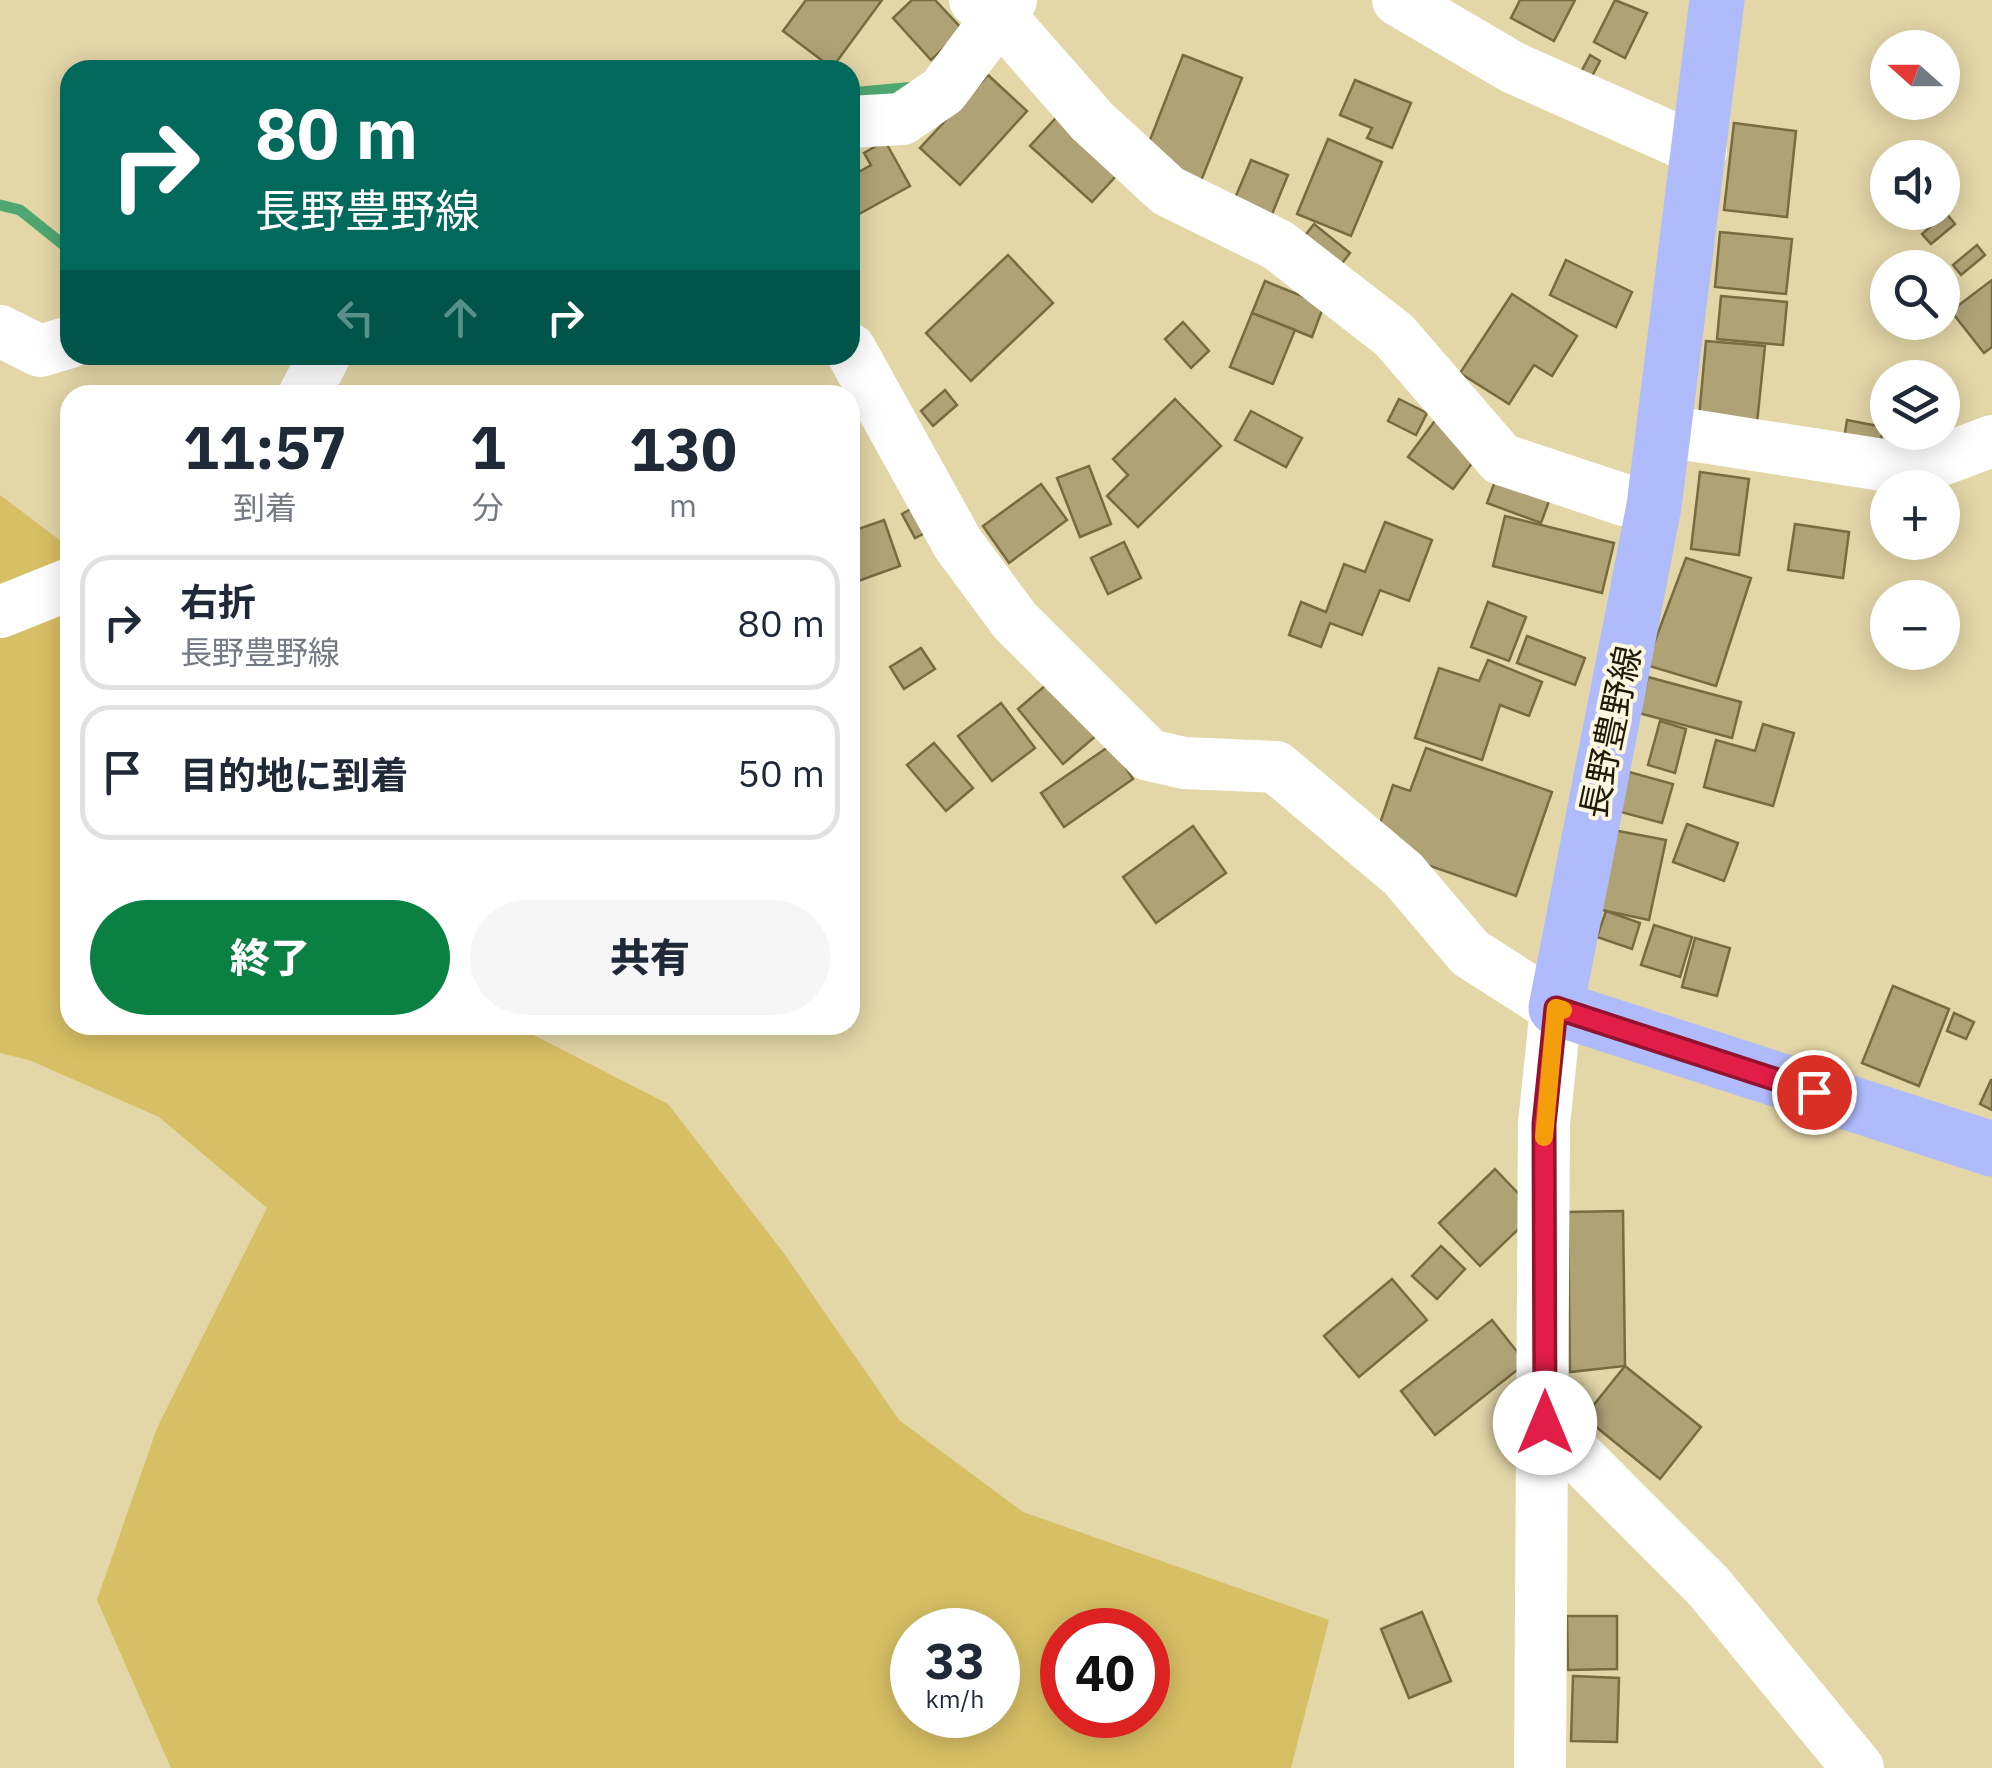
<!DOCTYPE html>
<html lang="ja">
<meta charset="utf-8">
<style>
:root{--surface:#fff;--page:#f6f6f7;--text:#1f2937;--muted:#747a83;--line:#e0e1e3;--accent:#0b8043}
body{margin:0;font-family:"IBM Plex Sans","Noto Sans JP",sans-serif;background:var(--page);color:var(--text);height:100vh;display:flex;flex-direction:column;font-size:38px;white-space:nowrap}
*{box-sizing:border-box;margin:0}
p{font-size:32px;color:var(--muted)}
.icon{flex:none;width:55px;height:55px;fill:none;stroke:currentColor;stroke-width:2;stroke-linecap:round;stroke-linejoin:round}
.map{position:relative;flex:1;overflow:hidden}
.sheet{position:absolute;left:60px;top:385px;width:800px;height:650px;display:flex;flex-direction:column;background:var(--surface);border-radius:30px;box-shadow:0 5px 25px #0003}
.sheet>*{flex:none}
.hud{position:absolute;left:60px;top:60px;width:800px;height:305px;border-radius:30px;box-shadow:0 5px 25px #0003;background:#00695c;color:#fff;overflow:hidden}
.needle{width:65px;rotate:291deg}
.controls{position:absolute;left:1870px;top:30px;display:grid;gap:20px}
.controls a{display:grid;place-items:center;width:90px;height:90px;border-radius:50%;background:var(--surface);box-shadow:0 5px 25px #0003;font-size:50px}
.speed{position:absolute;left:890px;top:1608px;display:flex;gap:20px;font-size:50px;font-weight:700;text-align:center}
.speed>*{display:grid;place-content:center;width:130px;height:130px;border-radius:50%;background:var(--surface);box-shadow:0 5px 25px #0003;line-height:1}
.speed small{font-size:25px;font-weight:400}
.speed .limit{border:15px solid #d22;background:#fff;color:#111}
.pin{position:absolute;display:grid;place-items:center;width:85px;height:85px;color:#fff;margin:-42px;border:5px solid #fff;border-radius:50%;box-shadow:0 2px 10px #0007}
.me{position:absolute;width:110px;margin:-55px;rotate:0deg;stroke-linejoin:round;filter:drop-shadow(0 0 8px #0008)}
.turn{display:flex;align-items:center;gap:35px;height:210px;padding:0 30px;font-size:45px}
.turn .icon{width:130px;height:130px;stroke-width:2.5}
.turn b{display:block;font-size:70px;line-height:85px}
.lanes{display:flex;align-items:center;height:95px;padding:0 30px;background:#0003;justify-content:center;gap:50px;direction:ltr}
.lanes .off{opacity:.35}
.eta{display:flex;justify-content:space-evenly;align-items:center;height:170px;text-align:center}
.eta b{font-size:60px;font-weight:800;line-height:70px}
.cta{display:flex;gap:20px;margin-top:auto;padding:20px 30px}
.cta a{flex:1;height:115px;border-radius:60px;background:var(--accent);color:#fff;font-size:40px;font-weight:800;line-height:115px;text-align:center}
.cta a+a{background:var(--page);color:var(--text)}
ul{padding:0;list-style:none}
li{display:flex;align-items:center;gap:30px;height:135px;margin:0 20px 15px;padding:0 10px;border:5px solid var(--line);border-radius:30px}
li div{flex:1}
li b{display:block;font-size:38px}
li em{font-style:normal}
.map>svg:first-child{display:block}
.green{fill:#d7bf65;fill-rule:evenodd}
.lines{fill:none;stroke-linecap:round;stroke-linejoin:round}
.stream{stroke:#4ea770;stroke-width:11}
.building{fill:#afa376;stroke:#776b40;stroke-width:2.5}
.minor{stroke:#fff;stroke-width:52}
.major{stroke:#b0bbfb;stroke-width:55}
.route-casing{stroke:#92132f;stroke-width:25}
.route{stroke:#e11d48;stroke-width:18}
.slow{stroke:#f59e0b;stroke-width:18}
.labels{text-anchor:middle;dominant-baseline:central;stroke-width:8;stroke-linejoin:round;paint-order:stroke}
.street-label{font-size:35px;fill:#201b09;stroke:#fdf7df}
</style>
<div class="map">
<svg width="1992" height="1768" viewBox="0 0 1992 1768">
<rect width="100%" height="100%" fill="#e3d6a7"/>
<path class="green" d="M 0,495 L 70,548 L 70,1025 L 514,1025 L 668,1104 L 783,1252 L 899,1420 L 1023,1512 L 1329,1620 L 1291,1768 L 171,1768 L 97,1600 L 157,1428 L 267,1208 L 159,1117 L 29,1060 L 0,1053 ZM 912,1630 L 998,1630 L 998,1715 L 912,1715 ZM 1062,1630 L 1148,1630 L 1148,1715 L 1062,1715 Z"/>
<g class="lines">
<g class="stream">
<polyline points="850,93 915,87"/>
<polyline points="0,205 20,210 70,250"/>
</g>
</g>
<g class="building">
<polygon points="806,0 882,0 832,68 783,31"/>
<polygon points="912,0 935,0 963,30 931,60 893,18"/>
<polygon points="1520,0 1575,0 1554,41 1511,18"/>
<polygon points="1615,0 1647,13 1625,58 1594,42"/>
<polygon points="1183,55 1242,78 1201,181 1143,158"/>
<polygon points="1590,55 1600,61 1590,80 1580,74"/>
<polygon points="988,75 1027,111 960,185 920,148"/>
<polygon points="1355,80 1411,103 1392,148 1367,138 1372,128 1340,115"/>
<polygon points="1065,108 1127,164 1092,202 1030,146"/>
<polygon points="1734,123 1796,131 1787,217 1724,210"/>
<polygon points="1328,139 1382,162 1351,236 1297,214"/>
<polygon points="885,141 910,186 850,219 850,177 871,165 864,153"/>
<polygon points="1251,160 1288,175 1270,219 1233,203"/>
<polygon points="1946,213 1955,224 1931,244 1922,234"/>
<polygon points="1314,224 1350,253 1332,276 1296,247"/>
<polygon points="1720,232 1792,239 1786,294 1715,287"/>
<polygon points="1977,245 1985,255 1961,275 1953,265"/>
<polygon points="1008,255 1053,303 971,381 926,333"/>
<polygon points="1566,260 1632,292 1616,327 1550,295"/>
<polygon points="1992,280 1992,347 1984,353 1951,311"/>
<polygon points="1265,281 1324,305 1312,337 1252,313"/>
<polygon points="1512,294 1577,336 1552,376 1534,365 1509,404 1460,373"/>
<polygon points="1721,296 1787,302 1783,345 1717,339"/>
<polygon points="1252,313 1295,330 1273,384 1230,367"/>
<polygon points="1183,322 1209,351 1191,368 1165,339"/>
<polygon points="1706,341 1765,346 1757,423 1699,417"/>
<polygon points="945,390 957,405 933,426 921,411"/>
<polygon points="1175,399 1221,446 1138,527 1107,496 1128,475 1113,459"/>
<polygon points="1399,399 1427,413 1416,435 1388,421"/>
<polygon points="1251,411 1302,438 1286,467 1235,440"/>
<polygon points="1437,418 1481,451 1453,489 1408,457"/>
<polygon points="1847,420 1883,427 1880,446 1844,439"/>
<polygon points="1089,466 1111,524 1080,537 1057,478"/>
<polygon points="1700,472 1749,479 1739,555 1691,549"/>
<polygon points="1498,473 1552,493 1541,523 1487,503"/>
<polygon points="1041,484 1067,520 1009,563 983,526"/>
<polygon points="918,505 931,530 915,538 902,514"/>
<polygon points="1505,516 1614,543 1602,593 1493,566"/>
<polygon points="884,520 900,566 850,584 850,532"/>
<polygon points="1385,522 1432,540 1409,601 1380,590 1362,635 1330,623 1321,647 1289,635 1301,602 1326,612 1344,564 1365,572"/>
<polygon points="1795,524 1849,532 1843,578 1788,570"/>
<polygon points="1124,542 1141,578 1108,594 1091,558"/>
<polygon points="1686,558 1751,578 1716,686 1646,665"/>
<polygon points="1488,602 1526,617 1509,661 1471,647"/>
<polygon points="1527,636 1585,658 1575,685 1517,663"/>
<polygon points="921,648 935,669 904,689 890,667"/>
<polygon points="1488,660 1542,682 1529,716 1500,705 1482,760 1415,738 1439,668 1479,681"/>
<polygon points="1648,677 1741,702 1732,738 1639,713"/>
<polygon points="1053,679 1098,734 1063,764 1018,709"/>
<polygon points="1001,703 1035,748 992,781 958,736"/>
<polygon points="1660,721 1686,729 1675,773 1648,765"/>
<polygon points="1763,724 1794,733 1773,806 1704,787 1716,740 1755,751"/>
<polygon points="934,743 973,788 946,811 907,765"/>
<polygon points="1111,745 1133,779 1064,827 1041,793"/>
<polygon points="1426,748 1552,792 1516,896 1393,853 1375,838 1393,785 1410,791"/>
<polygon points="1629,772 1673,784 1662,823 1617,811"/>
<polygon points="1687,824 1738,843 1724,881 1673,862"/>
<polygon points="1193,826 1226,873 1156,923 1123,877"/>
<polygon points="1613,830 1666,840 1649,920 1597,909"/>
<polygon points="1606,911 1640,923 1632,949 1597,937"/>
<polygon points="1654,925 1692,937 1680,977 1641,965"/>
<polygon points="1695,938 1730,948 1717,996 1682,987"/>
<polygon points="1893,986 1949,1009 1919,1086 1862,1063"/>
<polygon points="1954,1013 1974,1022 1966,1039 1947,1031"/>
<polygon points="1991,1080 1992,1080 1992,1110 1980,1104"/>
<polygon points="1495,1169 1536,1212 1480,1266 1439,1223"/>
<polygon points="1623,1211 1625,1366 1570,1372 1568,1212"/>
<polygon points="1441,1246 1465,1269 1437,1299 1412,1276"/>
<polygon points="1392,1279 1427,1320 1359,1377 1324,1336"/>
<polygon points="1492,1320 1526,1363 1435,1435 1401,1391"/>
<polygon points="1625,1366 1701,1427 1660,1479 1584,1417"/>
<polygon points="1422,1612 1451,1681 1409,1698 1381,1629"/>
<polygon points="1567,1616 1617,1616 1617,1669 1568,1670"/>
<polygon points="1573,1676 1619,1678 1617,1742 1571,1741"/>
</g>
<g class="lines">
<g class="minor">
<polyline points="975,0 1000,16 1092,121 1168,191 1278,245 1394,335 1501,459 1624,500 1654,506"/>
<polyline points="1398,0 1514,68 1701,151"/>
<polyline points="850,122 902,119 943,91 1011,0"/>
<polyline points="0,331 40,351 70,342"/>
<polyline points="850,349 958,544 1015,621 1149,755 1184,763 1276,767 1403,874 1470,953 1556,1008 1544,1124 1540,1768"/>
<polyline points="304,395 325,355"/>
<polyline points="1665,431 1915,470 1992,441"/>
<polyline points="0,612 70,584"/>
<polyline points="1545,1423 1709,1587 1858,1768"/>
</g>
<polyline class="major" points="1717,0 1654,506 1556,1008 1992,1149"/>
</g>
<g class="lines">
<g class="route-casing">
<polyline id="route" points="1545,1423 1544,1124 1556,1008 1814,1092"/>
</g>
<use href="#route" class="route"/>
<polyline class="slow" points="1544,1137 1556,1008 1563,1010"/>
</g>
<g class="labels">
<g class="street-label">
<text transform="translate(1610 732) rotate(-78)">長野豊野線</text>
</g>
</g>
</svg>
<div class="controls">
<a><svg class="needle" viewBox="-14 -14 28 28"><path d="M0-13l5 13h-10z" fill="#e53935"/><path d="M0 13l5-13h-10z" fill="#747a83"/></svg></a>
<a><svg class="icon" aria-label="sound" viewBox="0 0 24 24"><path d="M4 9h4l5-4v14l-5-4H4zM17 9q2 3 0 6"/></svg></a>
<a><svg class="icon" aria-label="search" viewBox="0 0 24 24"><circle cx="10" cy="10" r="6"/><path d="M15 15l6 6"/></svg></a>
<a><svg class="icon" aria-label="layers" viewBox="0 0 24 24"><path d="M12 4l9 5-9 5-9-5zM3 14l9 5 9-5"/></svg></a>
<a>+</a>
<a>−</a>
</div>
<div class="speed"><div>33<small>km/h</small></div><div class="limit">40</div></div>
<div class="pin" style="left:1814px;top:1092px;background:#d93025"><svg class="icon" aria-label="arrive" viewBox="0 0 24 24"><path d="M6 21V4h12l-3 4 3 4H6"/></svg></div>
<svg class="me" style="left:1545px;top:1423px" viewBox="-20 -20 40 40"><circle r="19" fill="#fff"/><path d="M0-13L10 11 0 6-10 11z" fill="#e11d48"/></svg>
<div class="hud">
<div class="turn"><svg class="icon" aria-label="right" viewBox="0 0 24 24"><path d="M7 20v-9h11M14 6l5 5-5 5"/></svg><div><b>80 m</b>長野豊野線</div></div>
<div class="lanes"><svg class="icon off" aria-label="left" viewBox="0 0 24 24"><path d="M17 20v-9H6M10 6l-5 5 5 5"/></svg><svg class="icon off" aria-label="ahead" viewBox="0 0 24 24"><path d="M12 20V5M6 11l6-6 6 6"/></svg><svg class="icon" aria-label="right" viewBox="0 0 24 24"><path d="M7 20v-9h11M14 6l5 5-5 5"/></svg></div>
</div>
<section class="sheet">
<div class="eta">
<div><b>11:57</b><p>到着</p></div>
<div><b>1</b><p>分</p></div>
<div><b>130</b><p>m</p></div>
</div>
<ul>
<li><svg class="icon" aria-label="right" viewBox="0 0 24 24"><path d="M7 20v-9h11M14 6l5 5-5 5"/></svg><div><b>右折</b><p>長野豊野線</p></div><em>80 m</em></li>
<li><svg class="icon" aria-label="arrive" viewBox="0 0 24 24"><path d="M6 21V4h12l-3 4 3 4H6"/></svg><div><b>目的地に到着</b></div><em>50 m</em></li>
</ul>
<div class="cta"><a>終了</a><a>共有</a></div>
</section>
</div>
